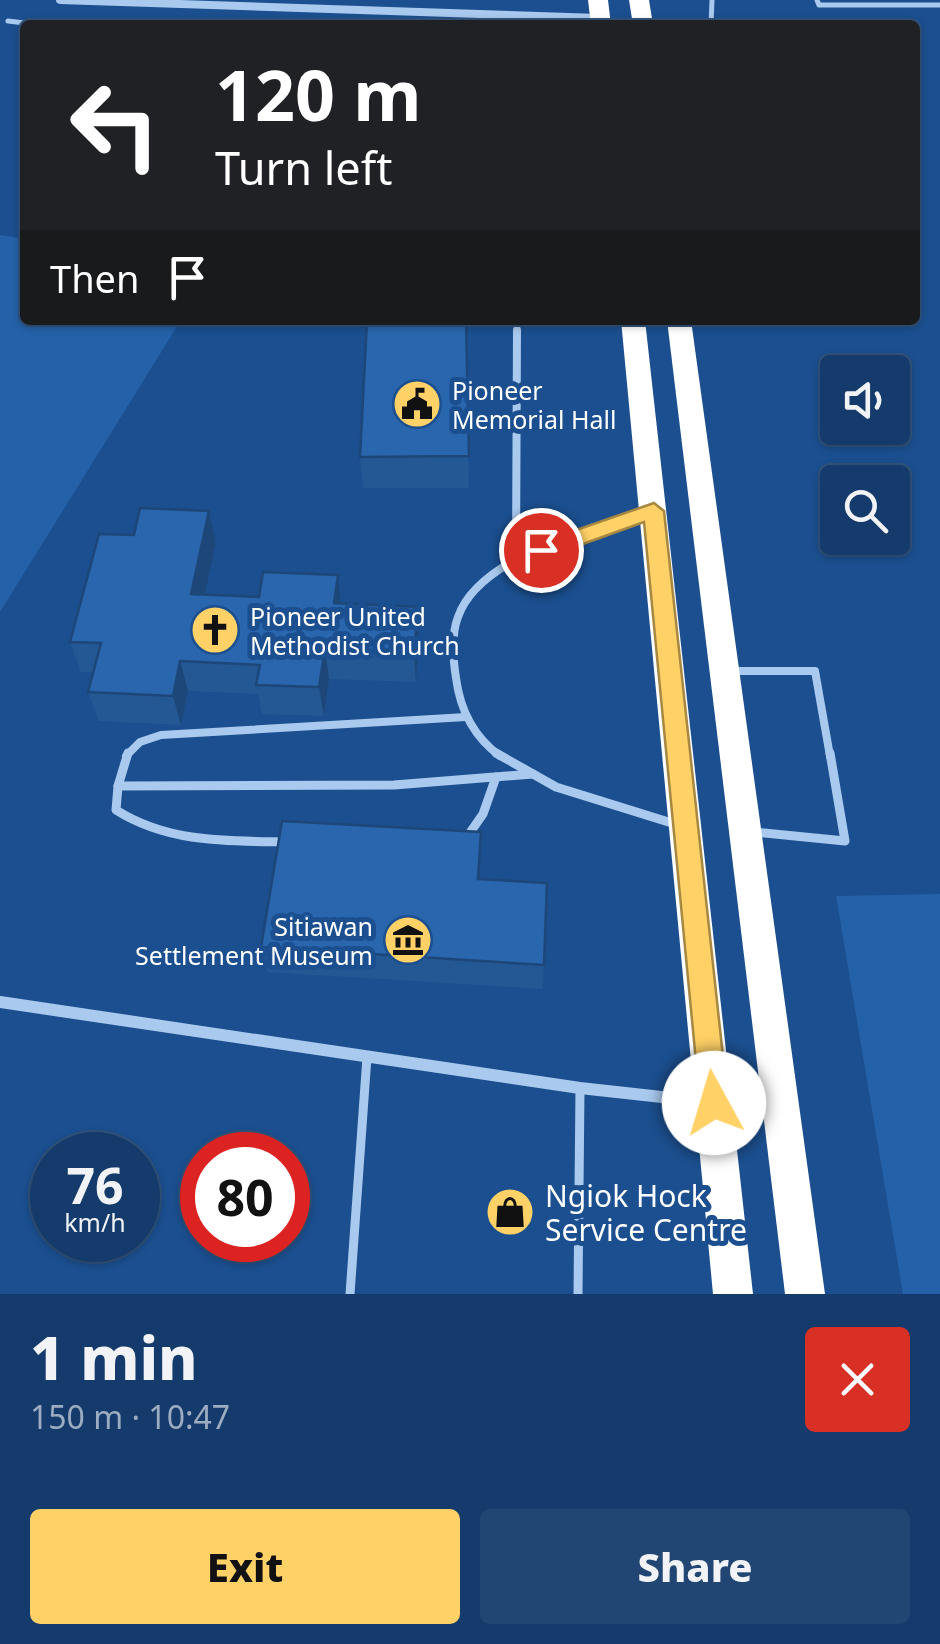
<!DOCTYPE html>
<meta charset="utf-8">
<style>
:root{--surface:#143b6b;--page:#214673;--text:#f1f3f6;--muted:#9dadc1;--line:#33557e;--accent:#ffd166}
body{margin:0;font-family:"Noto Sans",sans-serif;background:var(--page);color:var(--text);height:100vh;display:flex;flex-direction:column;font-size:38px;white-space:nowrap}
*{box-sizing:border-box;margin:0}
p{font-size:32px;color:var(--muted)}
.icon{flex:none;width:55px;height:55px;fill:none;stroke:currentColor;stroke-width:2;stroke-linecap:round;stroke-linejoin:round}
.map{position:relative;height:1294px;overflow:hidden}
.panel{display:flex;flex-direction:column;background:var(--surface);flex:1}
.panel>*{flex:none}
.guide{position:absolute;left:20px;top:20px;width:900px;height:305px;border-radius:10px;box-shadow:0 2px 8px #0004,0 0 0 2px var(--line);background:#202124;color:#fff;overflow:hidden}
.tools{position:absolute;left:820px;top:355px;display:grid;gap:20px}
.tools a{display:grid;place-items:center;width:90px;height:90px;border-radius:10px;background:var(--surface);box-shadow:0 2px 8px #0004,0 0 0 2px var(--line);font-size:50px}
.speed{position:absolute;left:30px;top:1132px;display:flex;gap:20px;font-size:50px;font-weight:700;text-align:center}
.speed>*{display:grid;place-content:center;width:130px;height:130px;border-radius:50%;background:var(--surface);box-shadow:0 2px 8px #0004,0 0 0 2px var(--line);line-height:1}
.speed small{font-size:25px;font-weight:400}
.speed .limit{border:15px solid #d22;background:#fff;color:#111}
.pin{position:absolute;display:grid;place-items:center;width:85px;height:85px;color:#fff;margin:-42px;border:5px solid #fff;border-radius:50%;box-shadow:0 2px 10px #0007}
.me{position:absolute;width:110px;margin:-55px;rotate:354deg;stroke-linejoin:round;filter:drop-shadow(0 0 8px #0008)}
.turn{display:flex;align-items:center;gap:35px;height:210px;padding:0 30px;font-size:45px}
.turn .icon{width:130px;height:130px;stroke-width:2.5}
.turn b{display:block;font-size:70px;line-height:85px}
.then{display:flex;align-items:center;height:95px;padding:0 30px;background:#0003;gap:20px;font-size:38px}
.round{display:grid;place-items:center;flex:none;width:105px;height:105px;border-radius:10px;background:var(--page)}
.head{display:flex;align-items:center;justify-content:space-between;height:170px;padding:0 30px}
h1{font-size:60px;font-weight:800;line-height:75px}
.primary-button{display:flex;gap:20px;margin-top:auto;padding:20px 30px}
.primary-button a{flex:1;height:115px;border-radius:10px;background:var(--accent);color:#111;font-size:40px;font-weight:800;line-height:115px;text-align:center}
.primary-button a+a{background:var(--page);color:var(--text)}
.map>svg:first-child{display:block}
.green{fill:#2461a8}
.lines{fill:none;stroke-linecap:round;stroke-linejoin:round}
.lane-far2{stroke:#a9c9ee;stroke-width:5}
.lane-far1{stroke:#a9c9ee;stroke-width:8}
.lane{stroke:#a9c9ee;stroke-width:9}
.street-far1{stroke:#a9c9ee;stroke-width:8}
.street{stroke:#a9c9ee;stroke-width:12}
.highway{fill:#fff;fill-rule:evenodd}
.wall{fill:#245895}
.shaded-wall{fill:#1d4779}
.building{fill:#2a66ad;stroke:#1d4779;stroke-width:2.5}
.route{fill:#ffd166;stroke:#a68842;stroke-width:2.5}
.labels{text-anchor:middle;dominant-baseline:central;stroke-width:10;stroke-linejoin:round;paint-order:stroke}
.poi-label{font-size:25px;fill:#fff;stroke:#1b4f8f;text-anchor:start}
.near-poi-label{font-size:30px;fill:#fff;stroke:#1b4f8f;text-anchor:start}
</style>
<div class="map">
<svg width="940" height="1294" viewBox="0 0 940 1294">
<rect width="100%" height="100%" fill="#1b4f8f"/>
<g class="green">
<polygon points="0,235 25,239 25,320 181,320 0,612"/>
<polygon points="940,894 940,1294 903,1294 836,896"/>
</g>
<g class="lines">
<g class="lane-far2">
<polyline points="817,0 819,5 940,5"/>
<polyline points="8,21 41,25"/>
<polyline points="711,25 712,0"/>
<polyline points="517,333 517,320"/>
</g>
<g class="lane-far1">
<polyline points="516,560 517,330"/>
<polyline points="734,671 815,671 830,756"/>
<polyline points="126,756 140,742 161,735 466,717"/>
<path d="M 500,756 C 474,737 460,709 456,678 C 453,659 451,635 458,617 C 479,556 591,529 647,513"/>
</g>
<g class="lane">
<polyline points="128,753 118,786 394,785 533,774"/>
<polyline points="496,753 556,787 675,824"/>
<path d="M 118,786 L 116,810 C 168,843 227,841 287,842"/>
<polyline points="754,832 845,841 830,753"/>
<polyline points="467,837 483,814 496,777"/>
<polyline points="350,1294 367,1057"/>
<polyline points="578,1294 580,1088"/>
</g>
<polyline class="street-far1" points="60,0 599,18"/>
<polyline class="street" points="0,1002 580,1088 771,1109"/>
<g class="highway">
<polygon points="588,0 608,0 611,25 591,25"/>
<polygon points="629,0 649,0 653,25 633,25"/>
<polygon points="621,320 645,320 753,1294 713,1294"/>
<polygon points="667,320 691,320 825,1294 785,1294"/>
</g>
</g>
<g class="wall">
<polygon points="466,320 469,488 363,488 360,457"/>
<polygon points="209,511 216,542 204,595 259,597 338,575 341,604 419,637 416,682 329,679 324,716 262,714 258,694 188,691 181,725 99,721 88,692 94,672 81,672 70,642 134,535"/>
<polygon points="480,879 544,965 542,989 268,972 261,947"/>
</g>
<g class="shaded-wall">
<polygon points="209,511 216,542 198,625 191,594"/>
<polygon points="338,575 341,606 334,603"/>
<polygon points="418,607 419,637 416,682 414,653"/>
<polygon points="325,649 329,679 324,716 319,687"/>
<polygon points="180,661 188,691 181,725 173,696"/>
</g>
<g class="building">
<polygon points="367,320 466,320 469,456 360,457"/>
<polygon points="140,508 209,511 191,594 259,597 263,572 338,575 334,603 418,607 414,653 325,649 319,687 256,685 260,665 180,661 173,696 88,692 101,643 70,642 99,534 134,535"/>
<polygon points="282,821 481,832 478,879 547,883 544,965 261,947"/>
</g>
<polygon class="route" points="654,503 664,511 728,1103 724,1113 714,1117 704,1113 700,1103 644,522 541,559 530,550 533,545"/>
<defs>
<g id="civic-disc" transform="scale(2.5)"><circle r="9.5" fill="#ffd166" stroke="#1b4f8f"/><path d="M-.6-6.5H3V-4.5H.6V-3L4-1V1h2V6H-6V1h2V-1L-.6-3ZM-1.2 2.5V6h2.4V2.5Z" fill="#111"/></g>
<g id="church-disc" transform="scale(2.5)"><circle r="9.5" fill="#ffd166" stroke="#1b4f8f"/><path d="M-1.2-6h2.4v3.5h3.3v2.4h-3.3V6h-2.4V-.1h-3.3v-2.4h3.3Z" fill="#111"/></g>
<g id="museum-disc" transform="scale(2.5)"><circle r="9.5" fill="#ffd166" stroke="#1b4f8f"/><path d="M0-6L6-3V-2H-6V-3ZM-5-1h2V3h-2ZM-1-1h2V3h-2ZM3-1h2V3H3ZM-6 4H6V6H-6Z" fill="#111"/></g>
<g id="shop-disc" transform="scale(2.5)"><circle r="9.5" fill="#ffd166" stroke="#1b4f8f"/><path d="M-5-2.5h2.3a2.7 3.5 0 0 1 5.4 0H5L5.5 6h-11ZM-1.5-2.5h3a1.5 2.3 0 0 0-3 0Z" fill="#111"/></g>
</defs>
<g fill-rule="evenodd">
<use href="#civic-disc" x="417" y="404"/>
<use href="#church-disc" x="215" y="630"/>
<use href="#museum-disc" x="408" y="940"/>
<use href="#shop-disc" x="510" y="1212"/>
</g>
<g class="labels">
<g class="poi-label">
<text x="452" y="390">Pioneer<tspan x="452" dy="29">Memorial Hall</tspan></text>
<text x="250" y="616">Pioneer United<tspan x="250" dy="29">Methodist Church</tspan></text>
<text x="373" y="926" text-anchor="end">Sitiawan<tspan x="373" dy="29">Settlement Museum</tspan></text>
</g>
<g class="near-poi-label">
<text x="545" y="1195">Ngiok Hock<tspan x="545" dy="34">Service Centre</tspan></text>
</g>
</g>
</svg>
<div class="tools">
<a><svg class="icon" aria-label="sound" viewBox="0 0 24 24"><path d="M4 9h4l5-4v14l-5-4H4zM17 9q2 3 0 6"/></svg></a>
<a><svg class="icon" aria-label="search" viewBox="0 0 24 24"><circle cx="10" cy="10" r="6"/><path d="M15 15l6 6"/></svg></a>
</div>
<div class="speed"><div>76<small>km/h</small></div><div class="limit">80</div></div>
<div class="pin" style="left:541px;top:550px;background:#d93025"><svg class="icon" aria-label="arrive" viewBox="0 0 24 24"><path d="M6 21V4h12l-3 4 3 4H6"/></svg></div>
<svg class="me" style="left:714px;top:1103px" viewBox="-20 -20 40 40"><circle r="19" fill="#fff"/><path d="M0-13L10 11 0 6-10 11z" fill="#ffd166"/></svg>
<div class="guide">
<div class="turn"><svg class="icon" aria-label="left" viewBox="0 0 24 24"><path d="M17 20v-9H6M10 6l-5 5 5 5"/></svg><div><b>120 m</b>Turn left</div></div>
<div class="then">Then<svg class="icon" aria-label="arrive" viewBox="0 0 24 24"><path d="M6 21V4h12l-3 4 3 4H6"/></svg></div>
</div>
</div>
<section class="panel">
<div class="head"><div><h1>1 min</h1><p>150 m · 10:47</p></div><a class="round" style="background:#d93025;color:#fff"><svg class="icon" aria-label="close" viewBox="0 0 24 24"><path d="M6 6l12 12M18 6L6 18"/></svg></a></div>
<div class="primary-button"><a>Exit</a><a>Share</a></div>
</section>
